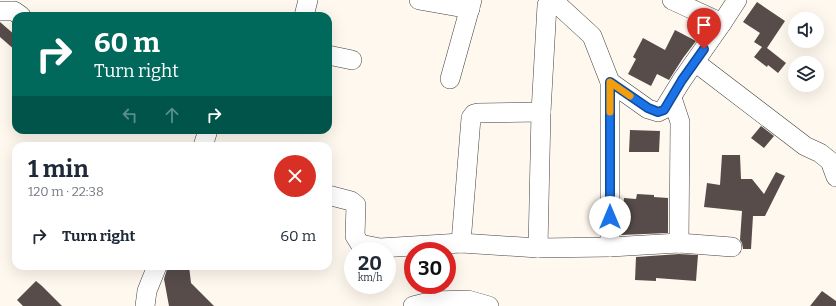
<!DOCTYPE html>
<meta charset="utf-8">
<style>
:root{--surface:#fff;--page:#f6f6f7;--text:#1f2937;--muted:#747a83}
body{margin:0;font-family:Bitter,serif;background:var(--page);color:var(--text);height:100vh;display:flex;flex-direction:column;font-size:15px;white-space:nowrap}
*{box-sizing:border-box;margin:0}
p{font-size:13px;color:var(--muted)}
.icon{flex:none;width:22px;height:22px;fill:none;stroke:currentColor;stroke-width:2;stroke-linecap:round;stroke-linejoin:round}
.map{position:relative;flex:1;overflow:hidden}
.drawer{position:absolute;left:12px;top:142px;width:320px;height:128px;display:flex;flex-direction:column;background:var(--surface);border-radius:12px;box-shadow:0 4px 16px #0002}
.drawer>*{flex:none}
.hud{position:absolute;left:12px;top:12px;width:320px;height:122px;border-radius:12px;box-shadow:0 4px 16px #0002;background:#00695c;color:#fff;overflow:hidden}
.controls{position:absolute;left:788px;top:12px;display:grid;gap:8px}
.controls a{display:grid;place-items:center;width:36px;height:36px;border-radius:50%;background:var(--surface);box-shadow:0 4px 16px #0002;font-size:20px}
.speed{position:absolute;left:344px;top:242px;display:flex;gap:8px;font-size:20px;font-weight:700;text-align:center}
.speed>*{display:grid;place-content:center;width:52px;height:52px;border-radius:50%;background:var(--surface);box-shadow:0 4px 16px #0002;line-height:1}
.speed small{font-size:10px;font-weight:400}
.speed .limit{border:6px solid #d22;background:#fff;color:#111}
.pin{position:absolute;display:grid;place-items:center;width:34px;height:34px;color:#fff;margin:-41px -17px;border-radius:50% 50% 50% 0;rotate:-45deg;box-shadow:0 0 4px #0007}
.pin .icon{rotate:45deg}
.me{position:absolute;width:44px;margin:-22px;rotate:0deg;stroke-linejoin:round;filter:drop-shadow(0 0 3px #0008)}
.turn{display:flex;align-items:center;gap:14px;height:84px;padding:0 16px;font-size:18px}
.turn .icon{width:52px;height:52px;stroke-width:2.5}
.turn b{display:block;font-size:28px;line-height:34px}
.lanes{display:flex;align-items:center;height:38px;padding:0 16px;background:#0003;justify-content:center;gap:20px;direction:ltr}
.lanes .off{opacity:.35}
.round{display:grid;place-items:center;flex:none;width:42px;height:42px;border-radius:21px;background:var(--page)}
.overview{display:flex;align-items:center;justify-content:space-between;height:68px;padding:0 16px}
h1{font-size:24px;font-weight:700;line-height:30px}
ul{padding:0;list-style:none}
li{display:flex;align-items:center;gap:12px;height:52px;padding:0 16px}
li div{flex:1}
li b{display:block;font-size:15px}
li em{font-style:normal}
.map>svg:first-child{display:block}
.building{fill:#574c4a}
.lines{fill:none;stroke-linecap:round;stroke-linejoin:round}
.minor-casing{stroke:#414141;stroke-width:20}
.minor{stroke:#fff;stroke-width:19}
.route-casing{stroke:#114b97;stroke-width:10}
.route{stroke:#1a73e8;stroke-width:7}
.slow{stroke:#f59e0b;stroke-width:7}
</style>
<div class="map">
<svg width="836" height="306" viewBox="0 0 836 306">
<rect width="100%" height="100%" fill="#fff8ef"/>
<g class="building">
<polygon points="757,2 785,21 767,48 786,63 778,73 768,65 767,67 754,57 762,47 754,42 760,33 743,22"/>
<polygon points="0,22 16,36 16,51 0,37"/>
<polygon points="675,30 696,41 683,58 669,80 657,74 651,86 628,74 636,59 633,57 643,38 665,50"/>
<polygon points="761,126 774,136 764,148 751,138"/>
<polygon points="630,130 660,131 659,152 629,152"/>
<polygon points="722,155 740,155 741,179 752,179 764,194 776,172 785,176 765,216 753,216 751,249 743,249 742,243 740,240 742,211 704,207 707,183 720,185"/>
<polygon points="637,194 654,195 654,197 668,198 668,233 621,235 624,198 636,199"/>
<polygon points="679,254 698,255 696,281 656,278 656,281 635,280 636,257"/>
<polygon points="168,266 189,266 191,283 214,306 169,306 164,279"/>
<polygon points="36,281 42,286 62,306 23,306 17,300"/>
<polygon points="822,291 836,301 836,306 810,306"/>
</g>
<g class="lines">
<g class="minor-casing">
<g id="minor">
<polyline points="419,0 470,9"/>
<polyline points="672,0 722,23"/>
<polyline points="0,11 14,11 21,16"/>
<polyline points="304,16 308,0"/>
<polyline points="328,55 352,60"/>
<polyline points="695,62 805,146 820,153 830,161 836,177"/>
<polyline points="450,79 472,0"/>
<polyline points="610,82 648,109 658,112 664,109 682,80 722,23 737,0"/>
<polyline points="672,98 680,122 679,243"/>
<polyline points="203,146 208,130"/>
<polyline points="328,195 351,201 356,205 355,236 360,244 380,248 461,243 538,248 610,247 679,243 732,247"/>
<polyline points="461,243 471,118 474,114 478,113 541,112"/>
<polyline points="538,248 541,112 547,5 549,2 556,3 592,36 610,82 610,247"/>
<polyline points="145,306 147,291 157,266"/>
<polyline points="413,306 433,301 468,300 489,306"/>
</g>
</g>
<use href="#minor" class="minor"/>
</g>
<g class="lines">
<g class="route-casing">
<polyline id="route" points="610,217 610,82 648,108 658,112 664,110 682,80 704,49"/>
</g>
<use href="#route" class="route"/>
<polyline class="slow" points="610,112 610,82 630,96"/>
</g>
</svg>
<div class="controls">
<a><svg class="icon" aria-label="sound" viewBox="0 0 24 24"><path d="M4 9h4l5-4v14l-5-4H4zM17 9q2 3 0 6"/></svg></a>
<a><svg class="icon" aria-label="layers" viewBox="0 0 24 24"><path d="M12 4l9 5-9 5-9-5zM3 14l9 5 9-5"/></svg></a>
</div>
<div class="speed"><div>20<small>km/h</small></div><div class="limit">30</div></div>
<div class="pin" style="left:704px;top:49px;background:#d93025"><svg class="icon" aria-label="arrive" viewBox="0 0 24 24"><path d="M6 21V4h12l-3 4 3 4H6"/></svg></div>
<svg class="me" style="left:610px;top:217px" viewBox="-20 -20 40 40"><circle r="19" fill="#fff"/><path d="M0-13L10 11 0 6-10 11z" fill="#1a73e8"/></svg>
<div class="hud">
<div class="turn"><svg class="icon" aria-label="right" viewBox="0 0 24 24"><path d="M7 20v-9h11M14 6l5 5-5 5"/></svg><div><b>60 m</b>Turn right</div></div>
<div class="lanes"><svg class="icon off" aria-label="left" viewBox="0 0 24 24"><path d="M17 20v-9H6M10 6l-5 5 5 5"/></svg><svg class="icon off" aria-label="ahead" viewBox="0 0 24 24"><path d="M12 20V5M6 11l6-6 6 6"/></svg><svg class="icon" aria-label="right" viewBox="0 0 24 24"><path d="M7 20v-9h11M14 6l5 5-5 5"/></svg></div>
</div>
<section class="drawer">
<div class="overview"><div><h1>1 min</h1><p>120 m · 22:38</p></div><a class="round" style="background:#d93025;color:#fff"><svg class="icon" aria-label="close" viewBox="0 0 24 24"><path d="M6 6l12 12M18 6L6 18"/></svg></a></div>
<ul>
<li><svg class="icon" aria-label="right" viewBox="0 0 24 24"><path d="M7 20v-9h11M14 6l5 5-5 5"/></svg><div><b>Turn right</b></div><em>60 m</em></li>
</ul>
</section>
</div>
